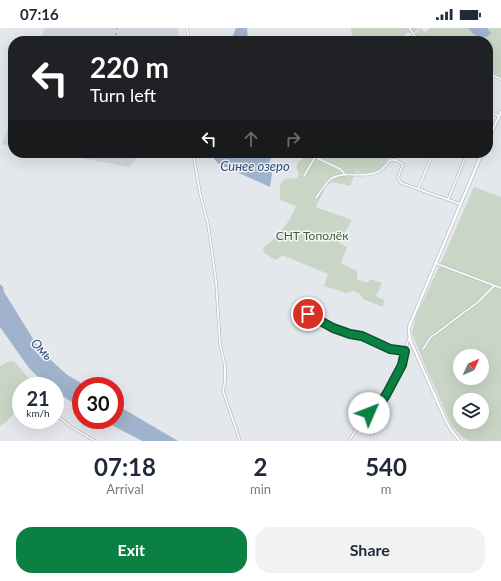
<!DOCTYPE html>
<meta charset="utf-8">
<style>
:root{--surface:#fff;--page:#f2f2f3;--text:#1f2937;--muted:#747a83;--accent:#0b8043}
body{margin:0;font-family:Lato,sans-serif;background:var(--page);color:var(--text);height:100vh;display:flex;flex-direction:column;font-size:15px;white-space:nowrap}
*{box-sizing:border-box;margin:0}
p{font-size:13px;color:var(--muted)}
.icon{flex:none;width:22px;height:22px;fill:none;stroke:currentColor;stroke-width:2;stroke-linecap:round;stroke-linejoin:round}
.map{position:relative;height:413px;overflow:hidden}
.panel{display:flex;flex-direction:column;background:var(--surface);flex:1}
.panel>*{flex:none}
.banner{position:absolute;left:8px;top:8px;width:485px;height:122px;border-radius:16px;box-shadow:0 4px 16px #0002;background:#202124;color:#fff;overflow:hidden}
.needle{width:26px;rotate:45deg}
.buttons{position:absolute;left:453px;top:321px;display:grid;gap:8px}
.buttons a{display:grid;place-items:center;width:36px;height:36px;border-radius:50%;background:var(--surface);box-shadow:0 4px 16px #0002;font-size:20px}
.speed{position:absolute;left:12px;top:349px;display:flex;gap:8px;font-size:20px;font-weight:700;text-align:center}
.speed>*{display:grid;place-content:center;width:52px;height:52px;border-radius:50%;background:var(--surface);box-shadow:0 4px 16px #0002;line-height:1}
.speed small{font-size:10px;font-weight:400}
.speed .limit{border:6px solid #d22;background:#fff;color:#111}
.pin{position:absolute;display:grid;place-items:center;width:34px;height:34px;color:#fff;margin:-17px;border:2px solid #fff;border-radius:50%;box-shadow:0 1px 4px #0007}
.me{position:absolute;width:44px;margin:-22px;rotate:46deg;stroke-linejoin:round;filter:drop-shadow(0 0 3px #0008)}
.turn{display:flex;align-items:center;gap:14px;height:84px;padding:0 16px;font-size:18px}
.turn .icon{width:52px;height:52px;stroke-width:2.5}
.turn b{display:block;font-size:28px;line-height:34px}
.lanes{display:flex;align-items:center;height:38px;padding:0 16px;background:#0003;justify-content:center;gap:20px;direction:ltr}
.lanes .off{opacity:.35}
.eta{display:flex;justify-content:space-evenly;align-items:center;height:68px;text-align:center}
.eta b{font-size:24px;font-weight:700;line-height:28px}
.button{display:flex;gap:8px;margin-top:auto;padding:8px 16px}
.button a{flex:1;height:46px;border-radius:16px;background:var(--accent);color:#fff;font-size:16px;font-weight:700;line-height:46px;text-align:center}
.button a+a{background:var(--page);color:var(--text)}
.status{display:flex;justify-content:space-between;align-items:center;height:28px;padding:0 20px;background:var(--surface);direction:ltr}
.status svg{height:11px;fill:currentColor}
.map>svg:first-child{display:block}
.built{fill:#d2d6de}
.green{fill:#c9d6c5;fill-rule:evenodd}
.water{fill:#9fb4cc}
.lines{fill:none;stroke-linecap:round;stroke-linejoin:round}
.street-casing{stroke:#a9aeb7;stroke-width:3}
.secondary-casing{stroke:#a9aeb7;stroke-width:3.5}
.street{stroke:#f7f8fa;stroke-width:2}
.secondary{stroke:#fff;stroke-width:2.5}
.rail{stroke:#7d8696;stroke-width:1;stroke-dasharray:2 4;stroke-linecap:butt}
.route-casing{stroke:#07532c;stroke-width:10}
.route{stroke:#0b8043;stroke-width:7}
.labels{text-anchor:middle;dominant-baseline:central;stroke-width:3;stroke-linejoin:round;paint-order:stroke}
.park-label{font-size:12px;fill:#3f6138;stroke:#f4f6f9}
.water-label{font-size:13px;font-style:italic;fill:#34527a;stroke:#f4f6f9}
</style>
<div class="status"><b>07:16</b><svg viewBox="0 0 49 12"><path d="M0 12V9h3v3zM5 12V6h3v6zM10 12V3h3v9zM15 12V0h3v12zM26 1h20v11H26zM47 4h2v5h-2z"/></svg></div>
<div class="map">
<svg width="501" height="413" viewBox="0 0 501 413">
<rect width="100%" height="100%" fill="#e4e7ec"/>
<g class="built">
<polygon points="45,0 178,0 179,13 40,13"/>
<polygon points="13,88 13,118 2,116"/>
<polygon points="52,125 140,125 130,139"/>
</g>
<g class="green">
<polygon points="351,0 420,0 415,4 407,5 398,13 353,13"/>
<polygon points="421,0 425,5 430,0 501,0 501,49 488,43 488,13 426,13 415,7"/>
<path d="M 310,125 L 391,125 C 383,140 374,151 356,143 L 350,158 L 332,154 L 326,158 L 316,179 L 352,192 L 339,215 L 347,219 L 341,235 L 357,243 L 357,251 L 368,255 L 370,251 L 382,255 L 376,268 L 384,272 L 383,279 L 363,271 L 360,266 L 353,263 L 346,265 L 324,258 L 328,246 L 282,227 L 279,230 L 275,232 L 264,225 L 263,220 C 277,209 290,195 296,178 L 280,172 C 280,166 278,153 286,151 C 289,150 293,151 297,150 L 299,145 C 291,134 306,131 310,125 Z"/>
<path d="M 474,159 L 501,169 L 501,413 L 470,413 L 464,410 L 452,398 L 423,333 L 412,305 L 416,288 L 439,239 ZM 460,328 L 482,328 L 482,350 L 460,350 ZM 460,372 L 482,372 L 482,394 L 460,394 Z"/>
<polygon points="11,333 15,334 32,355 32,358 21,358 21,377 7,393 0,398 0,338 7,334"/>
</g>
<g class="water">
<polygon points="236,0 247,0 248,13 238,13 233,7"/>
<path d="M 468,0 L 487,0 L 491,5 C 485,14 473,8 468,0 Z"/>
<polygon points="213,125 274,125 268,136 273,139 270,159 219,136 214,131"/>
<polygon points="0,256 3,259 4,264 40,322 66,346 86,358 81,358 81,380 55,363 55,358 46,357 29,340 0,299"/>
<polygon points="115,376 178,413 142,413 102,392 115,392"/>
</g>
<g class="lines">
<g class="street-casing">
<g id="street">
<polyline points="187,0 189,13"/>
<polyline points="409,0 415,8 421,13"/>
<polyline points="488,45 501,51"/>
<polyline points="488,83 499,88"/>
<polyline points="193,125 200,165 208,196 216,253 220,316 225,338 225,353 223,363 240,413"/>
<polyline points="396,132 400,125"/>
<polyline points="304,148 315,129 340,141 344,145"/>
<polyline points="418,161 433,125"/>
<path d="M 316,170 C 321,163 325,155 332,150 C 347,142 363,151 378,144 C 389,139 386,125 403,136 L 398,150 L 401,155 L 460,176"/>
<polyline points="448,172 467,125"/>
<polyline points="435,235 501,260"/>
<path d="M 307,286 C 319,293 335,302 349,306 C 353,307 357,306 361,308 C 377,313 388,321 405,323"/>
<polyline points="423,321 430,310 478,274 494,258"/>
<polyline points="55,386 71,399 95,413"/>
<polyline points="349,413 363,391 369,385 376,382 386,367 402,337 405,323 409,310"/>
<polyline points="371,413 376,382"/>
</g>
</g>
<g class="secondary-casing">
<g id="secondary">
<polyline points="488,112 501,84"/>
<polyline points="460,413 451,402 446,393 411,314 409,305 409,299 482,125"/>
</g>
</g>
<use href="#street" class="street"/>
<use href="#secondary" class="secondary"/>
<polyline class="rail" points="115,13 117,0"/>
</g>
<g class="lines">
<g class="route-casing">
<polyline id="route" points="308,286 333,300 350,306 362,308 390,321 405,323 402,337 386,367 376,382 369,385"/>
</g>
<use href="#route" class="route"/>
</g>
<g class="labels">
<g class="park-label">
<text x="312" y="207">СНТ Тополёк</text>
</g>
<g class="water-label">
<text x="255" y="138">Синее озеро</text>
<text transform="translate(42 321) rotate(46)">Омь</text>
</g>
</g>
</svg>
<div class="buttons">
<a><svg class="needle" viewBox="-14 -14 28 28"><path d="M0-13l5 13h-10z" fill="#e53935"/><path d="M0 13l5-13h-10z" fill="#747a83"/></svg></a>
<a><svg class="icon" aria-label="layers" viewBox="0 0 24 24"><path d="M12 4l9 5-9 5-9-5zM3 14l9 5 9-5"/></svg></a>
</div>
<div class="speed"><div>21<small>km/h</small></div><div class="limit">30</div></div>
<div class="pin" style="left:308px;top:286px;background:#d93025"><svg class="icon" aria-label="arrive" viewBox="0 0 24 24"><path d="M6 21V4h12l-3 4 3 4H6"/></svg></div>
<svg class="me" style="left:369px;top:385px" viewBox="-20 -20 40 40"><circle r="19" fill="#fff"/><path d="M0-13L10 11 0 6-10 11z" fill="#0b8043"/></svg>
<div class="banner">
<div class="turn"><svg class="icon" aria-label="left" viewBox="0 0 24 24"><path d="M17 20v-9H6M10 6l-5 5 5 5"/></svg><div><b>220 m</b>Turn left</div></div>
<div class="lanes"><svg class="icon" aria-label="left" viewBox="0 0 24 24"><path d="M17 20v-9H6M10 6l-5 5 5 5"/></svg><svg class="icon off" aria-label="ahead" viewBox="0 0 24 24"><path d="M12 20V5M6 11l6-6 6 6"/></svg><svg class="icon off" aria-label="right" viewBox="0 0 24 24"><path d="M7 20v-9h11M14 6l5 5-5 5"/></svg></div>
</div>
</div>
<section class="panel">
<div class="eta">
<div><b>07:18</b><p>Arrival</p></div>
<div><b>2</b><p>min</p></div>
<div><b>540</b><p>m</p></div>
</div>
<div class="button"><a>Exit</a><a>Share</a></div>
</section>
